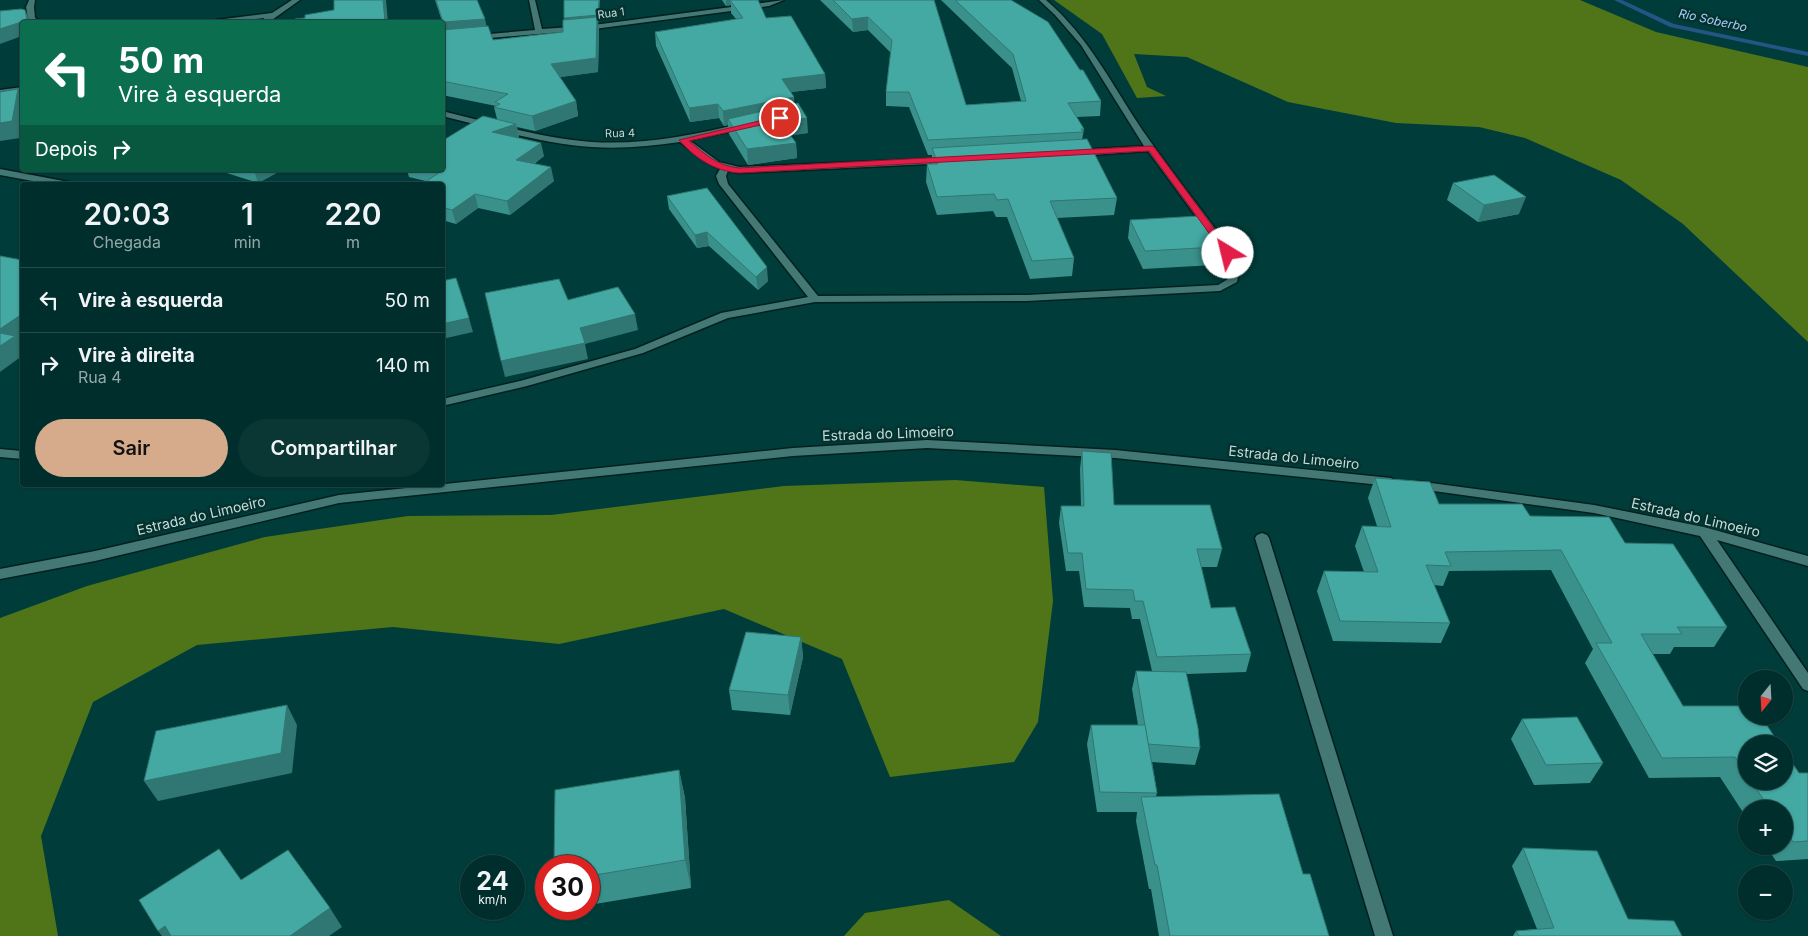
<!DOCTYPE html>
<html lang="pt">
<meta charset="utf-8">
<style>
:root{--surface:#002e2c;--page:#0a3634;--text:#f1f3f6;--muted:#95a8a9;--line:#224a48;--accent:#d6ab8b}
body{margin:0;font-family:Inter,sans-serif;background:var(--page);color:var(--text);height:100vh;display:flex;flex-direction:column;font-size:19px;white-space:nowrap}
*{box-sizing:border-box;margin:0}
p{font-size:16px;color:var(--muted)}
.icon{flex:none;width:28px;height:28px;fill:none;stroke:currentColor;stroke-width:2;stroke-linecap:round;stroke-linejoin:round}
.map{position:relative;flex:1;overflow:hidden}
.side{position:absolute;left:20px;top:182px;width:425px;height:305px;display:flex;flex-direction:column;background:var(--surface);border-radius:5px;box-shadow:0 1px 4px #0004,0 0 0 1px var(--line)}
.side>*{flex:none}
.hud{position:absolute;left:20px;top:20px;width:425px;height:152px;border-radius:5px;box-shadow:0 1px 4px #0004,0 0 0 1px var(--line);background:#0b6e4f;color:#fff;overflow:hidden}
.needle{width:32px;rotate:198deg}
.buttons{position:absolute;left:1738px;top:670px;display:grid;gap:10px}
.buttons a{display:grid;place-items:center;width:55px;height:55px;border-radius:50%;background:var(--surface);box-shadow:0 1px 4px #0004,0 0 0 1px var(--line);font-size:25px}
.speed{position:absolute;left:460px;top:855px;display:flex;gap:10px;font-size:25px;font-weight:700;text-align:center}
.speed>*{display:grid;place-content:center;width:65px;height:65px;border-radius:50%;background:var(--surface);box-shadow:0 1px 4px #0004,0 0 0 1px var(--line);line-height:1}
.speed small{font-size:12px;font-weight:400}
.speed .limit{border:8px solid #d22;background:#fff;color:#111}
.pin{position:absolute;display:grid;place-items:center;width:42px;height:42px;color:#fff;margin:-21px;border:2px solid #fff;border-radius:50%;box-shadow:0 1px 5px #0007}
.me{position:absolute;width:55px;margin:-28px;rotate:324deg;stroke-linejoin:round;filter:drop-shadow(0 0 4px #0008)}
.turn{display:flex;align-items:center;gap:18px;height:105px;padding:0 15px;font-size:22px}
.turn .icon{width:65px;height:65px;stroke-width:2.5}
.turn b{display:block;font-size:35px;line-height:42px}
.then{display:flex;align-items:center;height:48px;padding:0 15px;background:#0003;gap:10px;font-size:19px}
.eta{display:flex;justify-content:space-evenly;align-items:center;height:85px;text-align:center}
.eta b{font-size:30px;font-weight:600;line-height:35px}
.button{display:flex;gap:10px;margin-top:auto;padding:10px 15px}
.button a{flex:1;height:58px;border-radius:30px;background:var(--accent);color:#111;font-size:20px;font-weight:600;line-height:58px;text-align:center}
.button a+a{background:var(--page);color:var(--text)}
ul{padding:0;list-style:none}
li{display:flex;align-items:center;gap:15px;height:65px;padding:0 15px;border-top:1px solid var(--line)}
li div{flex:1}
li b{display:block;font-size:19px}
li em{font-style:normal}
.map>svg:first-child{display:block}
.forest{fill:#507519}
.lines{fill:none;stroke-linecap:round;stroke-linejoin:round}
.stream{fill:#245584;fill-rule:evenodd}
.minor-casing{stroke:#04201f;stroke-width:3}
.minor{fill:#437874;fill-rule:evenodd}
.wall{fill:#3a918c}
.shaded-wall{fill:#307672}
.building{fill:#44a9a3;stroke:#307672}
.route{fill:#e11d48;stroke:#92132f}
.labels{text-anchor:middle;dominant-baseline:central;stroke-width:5;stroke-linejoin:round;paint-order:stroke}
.far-street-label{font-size:11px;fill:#c1dcd9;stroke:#05312f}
.far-water-label{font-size:12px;font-style:italic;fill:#a6d0fb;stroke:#05312f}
.street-label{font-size:14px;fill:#c1dcd9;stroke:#05312f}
</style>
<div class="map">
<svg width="1808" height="936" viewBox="0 0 1808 936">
<rect width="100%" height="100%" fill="#003d3a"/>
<g class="forest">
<polygon points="1054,0 1580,0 1656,32 1808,67 1808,342 1683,224 1621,180 1525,138 1479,127 1396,123 1288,102 1187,57 1134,54 1147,87 1166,96 1137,98 1102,34"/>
<polygon points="955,480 1044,487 1053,601 1038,722 1014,762 890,777 842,659 724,609 559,644 393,627 197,645 93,702 41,836 58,936 0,936 0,618 87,586 265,537 408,516 551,515 784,486"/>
<polygon points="949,900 1001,936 844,936 865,913"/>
</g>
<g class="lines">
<polygon class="stream" points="1614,0 1622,0 1674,24 1808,52 1808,56 1670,27"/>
<g class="minor-casing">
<g id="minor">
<polygon points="29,0 35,0 34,7 35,18 42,22 34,22 28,19 26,7"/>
<polygon points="292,0 300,0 269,22 263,22 264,18 229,22 212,22 216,20 272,13"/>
<polygon points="529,0 535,0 542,29 586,26 784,0 769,6 586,30 442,42 442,38 535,30"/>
<path d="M 1039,0 L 1046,0 C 1089,37 1112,85 1143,131 C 1171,172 1204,212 1233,253 L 1240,268 L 1237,282 L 1220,291 L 1027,301 L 815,302 L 728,318 L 643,353 L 527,386 L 442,406 L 442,399 L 520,381 L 635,349 L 721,313 L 808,297 L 719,184 L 716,176 L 720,169 L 706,162 L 680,142 C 651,146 622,149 592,147 C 541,144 492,128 442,116 L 442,111 C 492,123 541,138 592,142 C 644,145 694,135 744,123 L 748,126 L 747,128 L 689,140 L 719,162 L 739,167 L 952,158 L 952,162 L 949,163 L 739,173 L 728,171 L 726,176 L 728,184 L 818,296 L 1027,295 L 1218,285 L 1228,279 L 1230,268 L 1223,253 L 1148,151 L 1077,156 L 1073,153 L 1077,150 L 1144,146 L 1081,45 L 1055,15 Z"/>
<polygon points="22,87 22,91 0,94 0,90"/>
<polygon points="0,169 69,182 74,185 54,185 0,175"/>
<polygon points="927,440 1115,450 1391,478 1397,482 1391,486 1115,458 927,448 793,456 339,503 95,561 0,579 0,569 95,551 339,495 793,448"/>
<polygon points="0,449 22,451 22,459 0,457"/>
<polygon points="1416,481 1594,505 1704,527 1808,556 1808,566 1717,540 1808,673 1808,691 1803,689 1700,536 1594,513 1412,488 1410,485"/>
<polygon points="1262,533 1267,535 1269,538 1393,936 1375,936 1255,538 1257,535"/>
</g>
</g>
<use href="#minor" class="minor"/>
</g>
<g class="wall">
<polygon points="435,0 477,0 486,26 493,40 563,32 563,20 599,22 598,22 599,30 598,72 560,77 576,101 578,116 535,131 517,127 519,137 516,138 544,156 534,164 554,181 510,215 478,208 456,224 442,220 442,185 409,177 407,170 442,170 497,119 494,107 496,106 442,95 442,30 445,30"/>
<polygon points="722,0 758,0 766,18 825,74 826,88 791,92 794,97 794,104 808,133 790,135 796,143 797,158 748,165 729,134 728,125 724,126 719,118 690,122 656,46 655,32 736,19 731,13 731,5 726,6"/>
<polygon points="820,0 934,0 966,105 1021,101 1012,68 941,0 1011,0 1080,70 1101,101 1100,116 1076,117 1084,129 1082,140 1117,198 1114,215 1057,218 1074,258 1072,276 1030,279 1007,217 996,217 993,211 937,215 926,182 927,164 932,164 932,155 928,155 909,107 886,106 886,92 891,53 868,30 853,32"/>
<polygon points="217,170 282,170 258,183"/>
<polygon points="1453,183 1519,214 1478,222 1447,200"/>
<polygon points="667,196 768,281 758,290 709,246 697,248 669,209"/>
<polygon points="1130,220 1217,247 1214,265 1143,269 1128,238"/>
<polygon points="1082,451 1114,505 1222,549 1217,567 1201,567 1211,608 1251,654 1246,672 1186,674 1200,748 1195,765 1152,762 1157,793 1156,796 1303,874 1329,936 1159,936 1151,889 1149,889 1136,821 1137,812 1097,812 1087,744 1091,725 1138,725 1132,689 1136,671 1152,671 1140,619 1132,619 1130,608 1084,607 1079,571 1066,571 1059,523 1061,506 1081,506 1080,469"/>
<polygon points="1375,478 1439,504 1530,516 1625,543 1727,627 1714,647 1674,647 1670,654 1653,654 1683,706 1746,744 1746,781 1784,781 1799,773 1808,773 1808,859 1776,861 1766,846 1784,846 1784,809 1746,809 1746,817 1720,777 1649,778 1585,663 1593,649 1551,570 1449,571 1443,586 1434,585 1450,623 1441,643 1333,641 1317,591 1324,571 1364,572 1355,546 1362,526 1377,526 1368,498"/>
<polygon points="801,637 803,657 790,715 732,710 729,690"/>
<polygon points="1522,719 1603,763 1590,783 1534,785 1511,739"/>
<polygon points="679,770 685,798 691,888 589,905 589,866"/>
<polygon points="1523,848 1628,919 1682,936 1513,936 1516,931 1537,929 1512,866"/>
</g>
<g class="shaded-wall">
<polygon points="383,0 386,0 388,22 385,22"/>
<polygon points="599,0 600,0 599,22 598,22 599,30 598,72 554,78 551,64 565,26 564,18"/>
<polygon points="726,0 730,0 731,5 726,6"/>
<polygon points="25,10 31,22 22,22 22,36 0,44 0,29"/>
<polygon points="868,17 868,30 853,32 852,19"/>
<polygon points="485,19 488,32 447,36 443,22"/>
<polygon points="825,74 826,88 783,93 782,79"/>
<polygon points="18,89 22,97 22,125 20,138 0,141 0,123"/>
<polygon points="794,97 795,111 728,119 728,125 724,126 723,111"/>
<polygon points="576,101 578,116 535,131 532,116"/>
<polygon points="718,104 719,118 690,122 689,108"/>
<polygon points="807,118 808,133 782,137 781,122"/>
<polygon points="516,124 519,137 495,145 492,132"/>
<polygon points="541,143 544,156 519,173 516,160"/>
<polygon points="796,143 797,158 748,165 747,149"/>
<polygon points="551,167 554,181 510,215 507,201"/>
<polygon points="254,170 282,170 258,183"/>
<polygon points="475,194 478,208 456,224 452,210"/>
<polygon points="1526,197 1519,214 1478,222 1484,205"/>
<polygon points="707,232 709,246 697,248 695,235"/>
<polygon points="767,267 768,281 758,290 756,277"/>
<polygon points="22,314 22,339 19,341 22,348 22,356 0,372 0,329"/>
<polygon points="635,314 638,330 585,344 588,359 505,377 501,361 580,328"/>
<polygon points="469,318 473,332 442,339 442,324"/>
<polygon points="801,637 803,657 790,715 788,695"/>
<polygon points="287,705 297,725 292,773 158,801 144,781"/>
<polygon points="679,770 685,798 691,888 685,860"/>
<polygon points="330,908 342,927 329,936 290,936"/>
<polygon points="165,926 173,936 162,936 158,931"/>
</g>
<g class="building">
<polygon points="334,0 383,0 385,22 296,22 295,19 305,18 305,15 334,10"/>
<polygon points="436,0 477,0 485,19 443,22"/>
<polygon points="564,0 599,0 598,15 564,18"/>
<polygon points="730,0 758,0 766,18 791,16 825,74 782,79 794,97 723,111 718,104 689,108 655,32 743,18"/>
<polygon points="833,0 934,0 966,105 1026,101 1013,54 955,0 1011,0 1048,22 1080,70 1083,70 1101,101 1068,103 1084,129 1081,129 1083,132 928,140 909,92 886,92 892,40 868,17 852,19"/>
<polygon points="21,9 25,10 27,20 0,29 0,11"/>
<polygon points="597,17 596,58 551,64 576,101 532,116 494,107 500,104 495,102 508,94 442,81 442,30 488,26 493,40 563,32 563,20"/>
<polygon points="18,89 12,121 0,123 0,92"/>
<polygon points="798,103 807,118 781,122 796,143 747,149 728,119"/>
<polygon points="483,116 516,124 492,132 541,143 516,160 551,167 507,201 475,194 452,210 442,207 442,185 421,185 440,172 431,170 442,170 442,141"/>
<polygon points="1087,139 1117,198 1050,201 1074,258 1032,261 1008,199 997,200 994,194 937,197 927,164 938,164 932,148"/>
<polygon points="1494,175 1526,197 1484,205 1453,183"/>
<polygon points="707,188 767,267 756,277 707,232 695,235 667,196"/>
<polygon points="1199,216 1217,247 1145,251 1130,220"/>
<polygon points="0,256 22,260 22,314 0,329"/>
<polygon points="456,278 469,318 442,324 442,281"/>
<polygon points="559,279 568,300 618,287 635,314 580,328 585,343 501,361 485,293"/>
<polygon points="0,333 15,336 0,346"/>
<polygon points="1082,451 1111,453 1114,505 1210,505 1222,549 1197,549 1211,608 1235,607 1251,654 1157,657 1143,601 1135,601 1133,590 1086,589 1082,553 1068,553 1061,506 1084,506"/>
<polygon points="1375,478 1430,482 1439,504 1522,504 1530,516 1609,517 1625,543 1673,544 1727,627 1677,627 1682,634 1641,634 1683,706 1746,706 1746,716 1761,716 1779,744 1746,744 1746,774 1735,757 1662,758 1596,643 1612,643 1561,550 1445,552 1451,566 1426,565 1450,623 1340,621 1324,571 1378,572 1362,526 1391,527"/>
<polygon points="746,632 801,637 788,695 729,690"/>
<polygon points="1136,671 1186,672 1198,728 1200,748 1148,744"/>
<polygon points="287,705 281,753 144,781 156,731"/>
<polygon points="1577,717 1603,763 1546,765 1522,719"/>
<polygon points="1091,725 1145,725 1157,793 1100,792"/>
<polygon points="1784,751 1799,773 1808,773 1808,841 1793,842 1784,829 1784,809 1770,809 1751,781 1784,781"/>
<polygon points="679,770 685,860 589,876 589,866 554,866 555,790"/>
<polygon points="1279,794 1303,874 1310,874 1329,936 1170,936 1157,865 1155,865 1141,797"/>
<polygon points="1523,848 1597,851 1628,919 1674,921 1682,936 1519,936 1516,931 1554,928"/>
<polygon points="219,849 241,880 288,850 330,908 290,936 171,936 165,926 158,931 139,900"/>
</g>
<path class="route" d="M 780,116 L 784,118 L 783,120 L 689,141 C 705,154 717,166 739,168 L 1151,146 L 1154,147 L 1232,253 L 1225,255 L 1149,151 L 739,173 C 714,171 695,158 679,140 Z"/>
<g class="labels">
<g class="far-street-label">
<text transform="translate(611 13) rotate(-7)">Rua 1</text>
<text transform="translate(620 133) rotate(-1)">Rua 4</text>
</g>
<g class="far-water-label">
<text transform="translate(1713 20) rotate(12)">Rio Soberbo</text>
</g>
<g class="street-label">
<text transform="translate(888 433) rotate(-2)">Estrada do Limoeiro</text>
<text transform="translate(1294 457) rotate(6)">Estrada do Limoeiro</text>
<text transform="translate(201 515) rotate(-13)">Estrada do Limoeiro</text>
<text transform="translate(1696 517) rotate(13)">Estrada do Limoeiro</text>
</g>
</g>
</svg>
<div class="buttons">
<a><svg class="needle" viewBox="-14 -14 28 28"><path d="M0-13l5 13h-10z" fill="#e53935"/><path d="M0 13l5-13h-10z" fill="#95a8a9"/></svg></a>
<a><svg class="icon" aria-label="layers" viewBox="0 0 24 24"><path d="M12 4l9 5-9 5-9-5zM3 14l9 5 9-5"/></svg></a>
<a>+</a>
<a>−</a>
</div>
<div class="speed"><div>24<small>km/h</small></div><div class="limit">30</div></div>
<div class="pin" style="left:780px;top:118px;background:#d93025"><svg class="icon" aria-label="arrive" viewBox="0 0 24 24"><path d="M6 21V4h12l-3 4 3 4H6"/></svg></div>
<svg class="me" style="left:1228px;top:253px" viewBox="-20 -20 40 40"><circle r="19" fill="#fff"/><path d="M0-13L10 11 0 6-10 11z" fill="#e11d48"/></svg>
<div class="hud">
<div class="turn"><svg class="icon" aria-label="left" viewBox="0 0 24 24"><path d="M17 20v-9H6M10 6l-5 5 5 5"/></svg><div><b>50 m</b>Vire à esquerda</div></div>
<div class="then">Depois<svg class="icon" aria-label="right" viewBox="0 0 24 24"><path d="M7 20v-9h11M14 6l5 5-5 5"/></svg></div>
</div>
<section class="side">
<div class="eta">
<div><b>20:03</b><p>Chegada</p></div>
<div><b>1</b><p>min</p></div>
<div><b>220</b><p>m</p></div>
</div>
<ul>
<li><svg class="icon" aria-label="left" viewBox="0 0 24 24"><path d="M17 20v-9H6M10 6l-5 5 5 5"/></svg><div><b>Vire à esquerda</b></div><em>50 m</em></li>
<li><svg class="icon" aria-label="right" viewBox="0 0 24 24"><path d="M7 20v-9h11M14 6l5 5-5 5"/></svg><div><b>Vire à direita</b><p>Rua 4</p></div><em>140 m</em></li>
</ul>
<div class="button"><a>Sair</a><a>Compartilhar</a></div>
</section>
</div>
